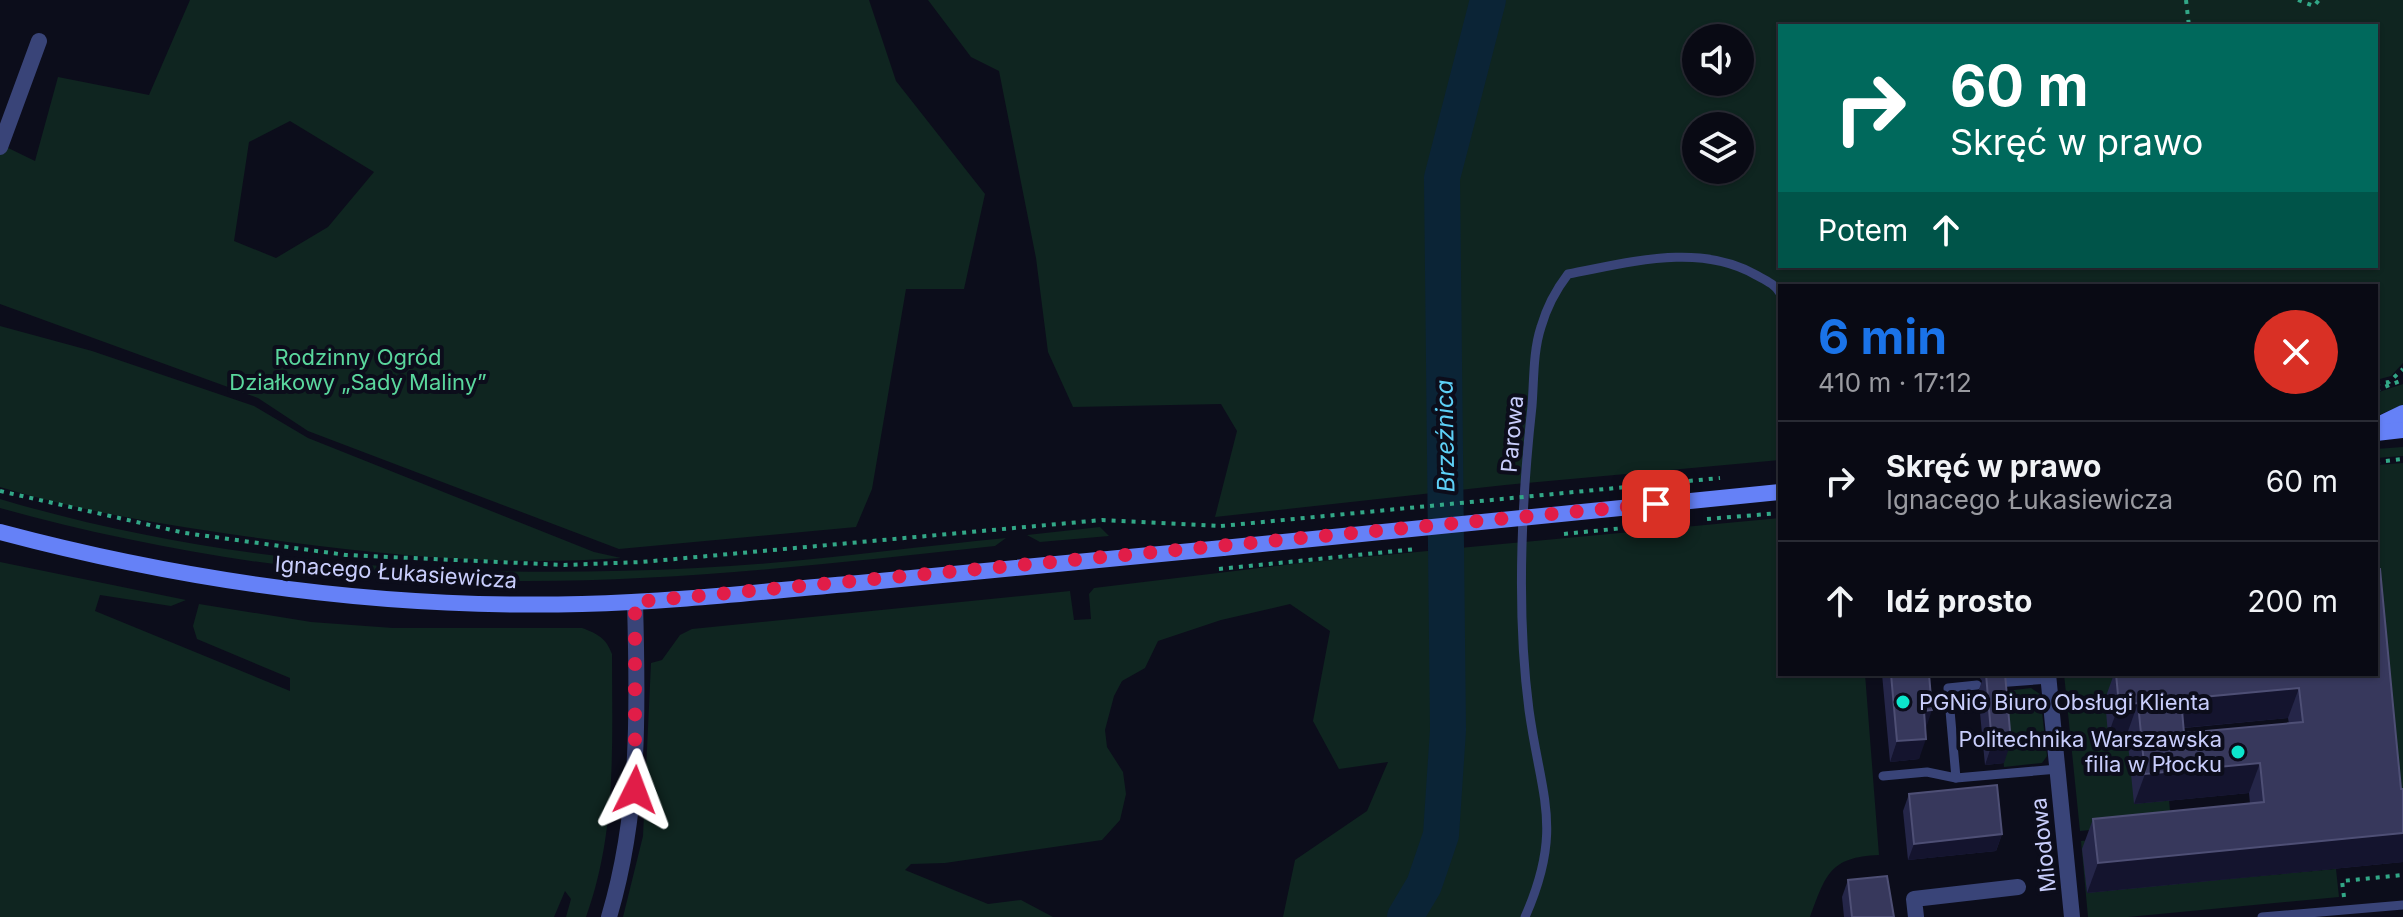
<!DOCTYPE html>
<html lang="pl">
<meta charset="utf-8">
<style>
:root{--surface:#090a14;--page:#171822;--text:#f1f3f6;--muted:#999aa0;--line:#292b34;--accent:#1a73e8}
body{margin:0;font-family:Inter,sans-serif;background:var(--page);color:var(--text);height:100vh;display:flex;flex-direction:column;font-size:30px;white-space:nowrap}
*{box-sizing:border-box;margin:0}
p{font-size:26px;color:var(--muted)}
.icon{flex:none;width:44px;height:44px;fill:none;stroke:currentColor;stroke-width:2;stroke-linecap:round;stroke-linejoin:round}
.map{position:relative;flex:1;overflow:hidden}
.sheet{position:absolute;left:1778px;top:284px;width:600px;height:392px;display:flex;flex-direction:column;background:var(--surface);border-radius:0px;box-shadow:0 2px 6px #0004,0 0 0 2px var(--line)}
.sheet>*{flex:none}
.hud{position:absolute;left:1778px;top:24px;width:600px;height:244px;border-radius:0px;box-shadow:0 2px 6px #0004,0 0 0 2px var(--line);background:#00695c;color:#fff;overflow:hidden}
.tools{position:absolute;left:1682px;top:24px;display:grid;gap:16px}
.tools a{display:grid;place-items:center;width:72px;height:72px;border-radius:50%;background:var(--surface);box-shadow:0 2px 6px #0004,0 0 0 2px var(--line);font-size:40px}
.pin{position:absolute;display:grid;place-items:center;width:68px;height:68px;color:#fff;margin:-34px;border-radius:16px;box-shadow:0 4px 12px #0006}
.me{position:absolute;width:88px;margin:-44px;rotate:3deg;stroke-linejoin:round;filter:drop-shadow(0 0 6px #0008)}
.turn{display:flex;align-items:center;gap:28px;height:168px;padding:0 40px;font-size:36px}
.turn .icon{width:104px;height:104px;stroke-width:2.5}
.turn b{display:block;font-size:56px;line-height:68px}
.then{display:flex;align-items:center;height:76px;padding:0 40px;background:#0003;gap:16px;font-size:30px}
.round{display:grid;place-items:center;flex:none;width:84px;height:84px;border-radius:42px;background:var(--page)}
.headline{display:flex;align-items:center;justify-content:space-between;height:136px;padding:0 40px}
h1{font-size:48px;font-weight:700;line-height:60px;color:var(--accent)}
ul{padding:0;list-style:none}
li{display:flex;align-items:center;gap:24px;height:120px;padding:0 40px;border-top:2px solid var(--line)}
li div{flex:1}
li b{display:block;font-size:30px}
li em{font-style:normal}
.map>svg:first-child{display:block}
.green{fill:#0f2520;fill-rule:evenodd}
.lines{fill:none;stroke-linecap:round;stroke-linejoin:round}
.river{stroke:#0b2436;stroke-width:36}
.path{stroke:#32a787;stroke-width:4;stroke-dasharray:4 6;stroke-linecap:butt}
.lane{stroke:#394478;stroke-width:9}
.street{stroke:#394478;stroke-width:16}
.secondary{stroke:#6581f7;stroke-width:16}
.path-bridge{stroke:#32a787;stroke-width:4;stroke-dasharray:4 6;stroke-linecap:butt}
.secondary-bridge{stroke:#6581f7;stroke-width:16}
.wall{fill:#252649;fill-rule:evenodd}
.shaded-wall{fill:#14142e}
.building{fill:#37385c;stroke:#4e4f75;stroke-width:2;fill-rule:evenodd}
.route{stroke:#e11d48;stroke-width:14;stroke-dasharray:0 25.2}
.poi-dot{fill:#0ce6cd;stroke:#0c0d1b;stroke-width:3}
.labels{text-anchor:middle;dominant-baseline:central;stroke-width:8;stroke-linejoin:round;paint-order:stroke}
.park-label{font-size:22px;fill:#5ad79d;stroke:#0c0d1b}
.street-label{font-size:22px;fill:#c9cefc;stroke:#0c0d1b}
.poi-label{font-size:22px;fill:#c9cefc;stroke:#0c0d1b;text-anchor:start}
.water-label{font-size:24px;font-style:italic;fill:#5dd0f7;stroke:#0c0d1b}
</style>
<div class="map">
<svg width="2403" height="917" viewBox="0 0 2403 917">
<rect width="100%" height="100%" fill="#0c0d1b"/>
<g class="green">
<path d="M 190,0 L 869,0 L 896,81 L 985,194 L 964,289 L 906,289 L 872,489 L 856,527 L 619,549 L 308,431 L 258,398 L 0,304 L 0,144 L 35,161 L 58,77 L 149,95 ZM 290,121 L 374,172 L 328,227 L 276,258 L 234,241 L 249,142 Z"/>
<path d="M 928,0 L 2403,0 L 2403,363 L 2391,376 L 2376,380 L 2376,286 L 1780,286 L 1780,460 L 1505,485 L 1215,517 L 1237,431 L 1221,404 L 1073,407 L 1048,352 L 1036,258 L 999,71 L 971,57 ZM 1780,26 L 2376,26 L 2376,266 L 1780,266 ZM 1696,38 L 1740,38 L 1740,82 L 1696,82 ZM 1696,126 L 1740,126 L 1740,170 L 1696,170 Z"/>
<path d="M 0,326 L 92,351 L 254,406 L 308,438 L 594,552 L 621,558 C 499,567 372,554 251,537 C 166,525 82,512 0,487 Z"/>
<polygon points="2403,384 2403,405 2376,416 2376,393"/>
<polygon points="2403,447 2403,456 2376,458 2376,449"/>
<polygon points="2403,463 2403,818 2376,673 2376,465"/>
<path d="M 0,499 C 225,566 464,580 697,568 C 800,563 903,548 1006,538 L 995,546 C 835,563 675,582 513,581 C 341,580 166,554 0,508 Z"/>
<path d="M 1780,518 L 1780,674 L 1865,674 L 1879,855 C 1829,857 1826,875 1810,917 L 1283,917 L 1295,860 L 1367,811 L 1388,762 L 1339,769 L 1313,721 L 1330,631 L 1290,604 L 1221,620 L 1158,641 L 1145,668 L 1122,681 L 1114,696 L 1105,730 L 1107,747 L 1123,772 L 1126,794 L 1120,820 L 1102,840 L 945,863 L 911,864 L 905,870 L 988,904 L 1021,900 L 1053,917 L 623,917 L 643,836 L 651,663 L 662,660 L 680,635 L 692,629 L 1070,591 L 1074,620 L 1091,619 L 1089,594 L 1094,588 L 1300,563 Z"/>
<polygon points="1100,527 1109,536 1040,542 1027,535"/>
<path d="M 0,562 L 186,600 L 171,606 L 100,595 L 95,611 L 290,691 L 290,678 L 197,639 L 193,626 L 199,604 L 311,622 L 393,628 L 582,628 C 598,634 606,638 612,654 C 612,743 617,832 586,917 L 566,917 L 571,899 L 565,891 L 554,917 L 0,917 Z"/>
<polygon points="2064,674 2157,674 2108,735 2127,734 2169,800 2171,822 2080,831"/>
<polygon points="2031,688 2040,694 2047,756 2042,763 2004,767 1997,692"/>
<polygon points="2172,832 2083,849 2087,892 2336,869 2339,897 2128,917 2088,917 2081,841"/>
</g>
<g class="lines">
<polyline class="river" points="1405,917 1424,885 1441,835 1448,730 1442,178 1488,0"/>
<g class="path">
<polyline points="2186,0 2189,26"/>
<polyline points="2298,0 2314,6 2319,0"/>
<polyline points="2376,384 2389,382 2403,369"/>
<polyline points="2376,390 2403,380"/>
<polyline points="2376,462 2403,459"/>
<polyline points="0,491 185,533 346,555 564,565 642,562 1102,520 1221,526"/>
<polyline points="2344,897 2342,881 2403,875"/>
</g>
<g class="lane">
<polyline points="1996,683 2049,679"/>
<polyline points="1977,685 1948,688 1956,778 2058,769"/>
<polyline points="1883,776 1927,772 1956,778"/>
<path d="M 1525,917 C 1564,829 1541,797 1529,710 C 1516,610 1521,506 1532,406 C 1534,381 1533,351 1541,327 C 1547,306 1555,291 1568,274 C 1628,263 1699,242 1756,275 C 1765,280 1775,284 1780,293"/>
<polyline points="2262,917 2403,905"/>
</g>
<g class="street">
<polyline points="0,147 39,41"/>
<polyline points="2048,674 2072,917"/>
<path d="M 609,917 C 640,813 638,710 635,602"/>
<polyline points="1916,917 1914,899 2018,887"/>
</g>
<g class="secondary">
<polyline points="2376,426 2403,413"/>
<polyline points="2376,433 2403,430"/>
<path d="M 0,532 C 188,582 387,609 582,604 C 675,602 767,591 859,583 C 981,571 1102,559 1223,548"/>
</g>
<g class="path-bridge">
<polyline points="1707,519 1780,513"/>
<polyline points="1221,526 1720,478"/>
<polyline points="1564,534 1654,525"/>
<polyline points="1219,569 1416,549"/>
</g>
<polyline class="secondary-bridge" points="1223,548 1780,492"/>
</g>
<g class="wall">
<polygon points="1882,674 1929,674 1925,729 1919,759 1890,762"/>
<polygon points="1977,674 2005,674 2004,763 1985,765 1978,692 1982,681"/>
<path d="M 2114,674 L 2376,674 L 2401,789 L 2403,789 L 2403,862 L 2087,893 L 2082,849 L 2093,819 L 2250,804 L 2249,793 L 2134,804 L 2127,734 L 2108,735 L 2105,699 ZM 2288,718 L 2289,724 L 2184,733 L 2184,728 Z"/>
<polygon points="1909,794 2002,834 1996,851 1908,860 1903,811"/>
<polygon points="1848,880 1894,917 1844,917 1842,897"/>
</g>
<g class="shaded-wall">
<polygon points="2299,688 2288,718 2170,729 2181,699"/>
<polygon points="2138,703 2127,734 2108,735 2119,705"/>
<polygon points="1932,710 1925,731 1924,711"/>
<polygon points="1926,739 1919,759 1890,762 1897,741"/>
<polygon points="2011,742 2004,763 1985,765 1992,744"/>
<polygon points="2260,763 2249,793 2134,804 2145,774"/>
<polygon points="2403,833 2403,862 2087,893 2098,863"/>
<polygon points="2002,834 1996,851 1908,860 1914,844"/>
</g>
<g class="building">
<path d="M 2376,569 L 2380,569 L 2401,789 L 2403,789 L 2403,833 L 2098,863 L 2093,819 L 2264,802 L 2260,763 L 2145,774 L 2138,703 L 2119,705 L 2116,674 L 2376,674 ZM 2299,688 L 2303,722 L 2184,733 L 2181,699 Z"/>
<polygon points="1891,674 1929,674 1932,710 1924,711 1926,739 1897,741"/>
<polygon points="1986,674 2005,674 2011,742 1992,744"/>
<polygon points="1997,785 2002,834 1914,844 1909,794"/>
<polygon points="1887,876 1894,917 1852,917 1848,880"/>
</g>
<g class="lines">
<polyline class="route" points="635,790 635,602 1656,504"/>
</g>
<g class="poi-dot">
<circle cx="1903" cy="702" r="8"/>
<circle cx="2238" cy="752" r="8"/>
</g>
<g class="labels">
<g class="park-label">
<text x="358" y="357">Rodzinny Ogród<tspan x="358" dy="25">Działkowy „Sady Maliny”</tspan></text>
</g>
<g class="street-label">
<text transform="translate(1512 434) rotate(-85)">Parowa</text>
<text transform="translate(396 572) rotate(4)">Ignacego Łukasiewicza</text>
<text transform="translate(2043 845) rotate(-96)">Miodowa</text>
</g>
<g class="poi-label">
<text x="1919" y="702">PGNiG Biuro Obsługi Klienta</text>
<text x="2222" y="739" text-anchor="end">Politechnika Warszawska<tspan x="2222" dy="25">filia w Płocku</tspan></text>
</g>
<g class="water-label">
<text transform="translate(1445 436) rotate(-91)">Brzeźnica</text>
</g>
</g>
</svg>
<div class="tools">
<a><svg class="icon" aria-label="sound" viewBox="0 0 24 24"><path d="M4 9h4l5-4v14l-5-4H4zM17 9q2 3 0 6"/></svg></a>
<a><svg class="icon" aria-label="layers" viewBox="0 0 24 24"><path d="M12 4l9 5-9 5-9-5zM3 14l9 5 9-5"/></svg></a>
</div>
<div class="pin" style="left:1656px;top:504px;background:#d93025"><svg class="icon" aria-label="arrive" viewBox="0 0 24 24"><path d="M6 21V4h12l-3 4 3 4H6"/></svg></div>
<svg class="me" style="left:635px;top:790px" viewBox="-20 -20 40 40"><path d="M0-17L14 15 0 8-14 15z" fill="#e11d48" stroke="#fff" stroke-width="4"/></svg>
<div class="hud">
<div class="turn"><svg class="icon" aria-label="right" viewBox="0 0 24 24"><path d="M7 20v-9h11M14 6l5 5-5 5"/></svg><div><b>60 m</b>Skręć w prawo</div></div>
<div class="then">Potem<svg class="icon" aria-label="ahead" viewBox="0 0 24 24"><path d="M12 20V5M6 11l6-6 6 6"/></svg></div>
</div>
<section class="sheet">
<div class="headline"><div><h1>6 min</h1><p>410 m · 17:12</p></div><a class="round" style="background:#d93025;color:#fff"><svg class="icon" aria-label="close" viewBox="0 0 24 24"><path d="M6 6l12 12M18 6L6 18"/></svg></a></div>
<ul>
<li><svg class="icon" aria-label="right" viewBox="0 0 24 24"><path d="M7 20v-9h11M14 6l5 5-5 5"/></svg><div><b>Skręć w prawo</b><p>Ignacego Łukasiewicza</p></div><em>60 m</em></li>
<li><svg class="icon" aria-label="ahead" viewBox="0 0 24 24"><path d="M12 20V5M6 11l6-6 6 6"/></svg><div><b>Idź prosto</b></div><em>200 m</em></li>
</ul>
</section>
</div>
